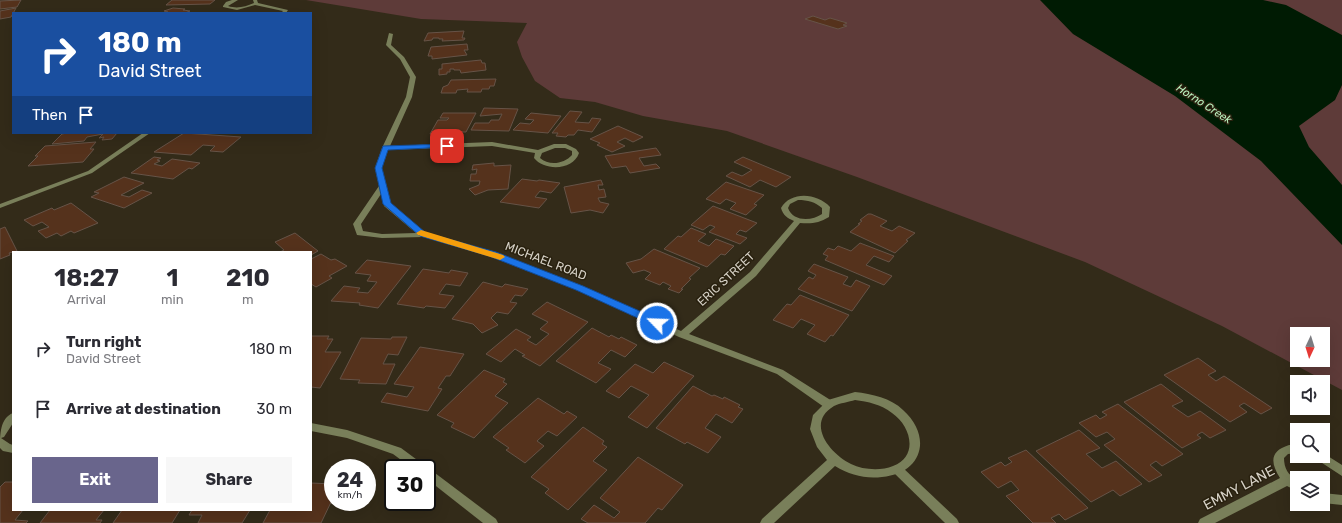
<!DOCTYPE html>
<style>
:root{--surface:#fff;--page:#f7f7f7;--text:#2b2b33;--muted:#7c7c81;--accent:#69658c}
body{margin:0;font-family:Rubik,sans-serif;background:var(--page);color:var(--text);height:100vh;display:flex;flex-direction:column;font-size:15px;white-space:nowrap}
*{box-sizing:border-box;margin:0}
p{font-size:13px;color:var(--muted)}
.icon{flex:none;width:22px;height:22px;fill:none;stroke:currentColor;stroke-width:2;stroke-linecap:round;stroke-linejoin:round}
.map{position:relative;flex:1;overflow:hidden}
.side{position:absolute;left:12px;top:251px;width:300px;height:260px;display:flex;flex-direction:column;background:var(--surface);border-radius:0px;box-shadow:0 4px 16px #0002}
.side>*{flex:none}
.top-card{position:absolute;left:12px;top:12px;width:300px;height:122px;border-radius:0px;box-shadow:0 4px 16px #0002;background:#1a4fa0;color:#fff;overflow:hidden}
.needle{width:26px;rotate:184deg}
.controls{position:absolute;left:1290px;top:327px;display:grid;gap:8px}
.controls a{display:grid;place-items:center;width:40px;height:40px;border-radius:0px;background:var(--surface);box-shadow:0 4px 16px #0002;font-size:20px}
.speed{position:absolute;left:324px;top:459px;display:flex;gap:8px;font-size:20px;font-weight:700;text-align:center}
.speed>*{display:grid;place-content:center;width:52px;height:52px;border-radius:50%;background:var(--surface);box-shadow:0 4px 16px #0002;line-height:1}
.speed small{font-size:10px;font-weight:400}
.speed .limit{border:2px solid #111;border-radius:6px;background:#fff;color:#111}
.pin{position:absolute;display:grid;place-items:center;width:34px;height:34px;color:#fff;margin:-17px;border-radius:8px;box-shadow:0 2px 6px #0006}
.me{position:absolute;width:44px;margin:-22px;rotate:294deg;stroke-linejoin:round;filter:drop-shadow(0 0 3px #0008)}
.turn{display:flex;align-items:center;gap:14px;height:84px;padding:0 20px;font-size:18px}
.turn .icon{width:52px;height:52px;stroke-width:2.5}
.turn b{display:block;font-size:28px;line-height:34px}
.then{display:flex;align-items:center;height:38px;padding:0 20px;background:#0003;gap:8px;font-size:15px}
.eta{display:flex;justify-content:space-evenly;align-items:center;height:68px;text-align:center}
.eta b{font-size:24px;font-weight:700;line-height:28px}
.button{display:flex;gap:8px;margin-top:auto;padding:8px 20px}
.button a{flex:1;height:46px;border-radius:0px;background:var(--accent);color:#fff;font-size:16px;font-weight:700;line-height:46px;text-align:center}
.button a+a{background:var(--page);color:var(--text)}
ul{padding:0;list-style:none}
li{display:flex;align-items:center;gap:12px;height:60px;padding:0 20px}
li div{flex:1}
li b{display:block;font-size:15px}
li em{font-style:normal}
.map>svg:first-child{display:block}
.green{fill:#5e3b39;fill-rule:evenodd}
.water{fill:#001b03}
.building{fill:#55321c;stroke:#665347}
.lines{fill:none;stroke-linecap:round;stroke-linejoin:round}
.minor{fill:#797f5a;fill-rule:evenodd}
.tertiary{fill:#797f5a;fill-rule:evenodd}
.route{fill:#1a73e8;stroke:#114b97}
.slow{fill:#f59e0b}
.labels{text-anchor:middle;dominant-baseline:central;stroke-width:3;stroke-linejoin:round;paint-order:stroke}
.far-water-label{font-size:11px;font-style:italic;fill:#b9f2be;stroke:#29210f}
.street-label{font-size:12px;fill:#d6d1c6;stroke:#29210f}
.near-street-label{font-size:14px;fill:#d6d1c6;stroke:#29210f}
</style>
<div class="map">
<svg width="1342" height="523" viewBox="0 0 1342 523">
<rect width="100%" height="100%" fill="#332b19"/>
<path class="green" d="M 306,0 L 1342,0 L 1342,390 L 1222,326 L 1085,262 L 857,177 L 727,131 L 643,116 L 595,102 L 560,98 L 535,81 L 522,57 L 517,42 L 527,23 L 421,19 ZM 1297,334 L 1323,334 L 1323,360 L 1297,360 Z"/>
<polygon class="water" points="1040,0 1263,0 1286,5 1342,35 1342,85 1335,100 1299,126 1309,147 1342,185 1342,245 1261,161 1175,96 1073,34"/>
<g class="building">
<polygon points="21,0 17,7 0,9 0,1"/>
<polygon points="172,0 215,0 210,4 166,5"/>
<polygon points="16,8 11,17 0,19 0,11"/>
<polygon points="173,8 185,9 183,10 190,11 185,13 165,13 168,12 164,11"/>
<polygon points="813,16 825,20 830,18 847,23 843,25 847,26 838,29 805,19"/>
<polygon points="464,31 462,38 465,38 464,40 442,41 443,39 439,39 439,38 433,38 432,40 424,41 428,33"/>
<polygon points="467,44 468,50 464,50 467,55 432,59 432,56 428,56 431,47"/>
<polygon points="481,60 482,63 485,63 486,70 461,73 460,70 454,70 454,69 450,69 450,72 447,72 447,74 439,75 439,69 442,69 442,64"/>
<polygon points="496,79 494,86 490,86 489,89 482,89 481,92 467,92 468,89 457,90 456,93 441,93 443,87 448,85 451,80"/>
<polygon points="484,108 518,109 509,131 471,130 475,123 489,123 491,120 499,120 502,114 480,116"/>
<polygon points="570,111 582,112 575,122 589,123 592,118 601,119 592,132 578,130 574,135 568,135 566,137 556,136 558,133 552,133"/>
<polygon points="443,113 476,113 466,132 442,132 441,134 430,134 438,120 447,120 449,118 440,118"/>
<polygon points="531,113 561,116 548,133 513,130 520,123 530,124 534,120 525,119"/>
<polygon points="618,126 643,137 633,142 625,138 617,142 625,146 612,152 597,145 600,143 590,139"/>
<polygon points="67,133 117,133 112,139 102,140 104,137 99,138 103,134 87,137 84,141 52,144 62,134"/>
<polygon points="184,133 241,137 223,152 210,151 215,146 203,145 191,155 154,152"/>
<polygon points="96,142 90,149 94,149 83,162 28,166 38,156 35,156 45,146"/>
<polygon points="656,148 661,155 639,158 644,166 656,164 660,168 630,173 626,166 612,168 605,156"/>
<polygon points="154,157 161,158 157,160 160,161 154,164 162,166 172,159 200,163 192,169 189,168 173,179 131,173"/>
<polygon points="743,157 791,177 776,187 760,180 750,187 726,176 732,172 742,176 752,170 734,162"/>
<polygon points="494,163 494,166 511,165 508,189 488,190 475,195 469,189 479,185 480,181 470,181 471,174 476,174 477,169 472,170 473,165"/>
<polygon points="124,177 144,183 121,195 129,197 142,190 152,193 124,208 91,197 99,193 94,192"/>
<polygon points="522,179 537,181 539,180 560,183 551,193 540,191 535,197 547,199 539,208 500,202"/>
<polygon points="601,180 603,185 598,185 599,190 604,189 606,197 598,198 600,202 609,204 603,213 590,210 571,213 564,187"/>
<polygon points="726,182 764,195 754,204 757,205 746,215 730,209 736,203 726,199 720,204 706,199"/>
<polygon points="71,203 98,223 74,233 71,231 61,236 57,233 46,238 38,231 49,227 42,222 33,226 24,220 52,208 54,210"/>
<polygon points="713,206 757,223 746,232 740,230 736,234 747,238 740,244 709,232 715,227 710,225 703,230 691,225"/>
<polygon points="868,214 871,214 887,221 880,226 892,231 899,226 915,233 906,240 908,241 895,253 850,232 860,224 858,224 862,221 860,220"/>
<polygon points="5,227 17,251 9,253 10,255 0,259 0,229"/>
<polygon points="691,228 706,234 698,241 709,246 716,239 734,246 725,255 721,254 707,267 664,249 678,236 681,237"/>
<polygon points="295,233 318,251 311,255 311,252 280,252 284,250 275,242"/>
<polygon points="860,243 894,256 889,262 874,256 866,265 892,276 884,285 825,260 828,256 823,254 828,248 834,250 838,246 851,251"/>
<polygon points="654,249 700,268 689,278 691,279 681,289 683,289 679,293 668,289 671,286 663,282 660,285 645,279 651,273 644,270 633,273 626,263 641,259"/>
<polygon points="321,254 331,260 335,259 347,266 329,276 332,278 316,287 311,284 311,259"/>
<polygon points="367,260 411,266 378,308 359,305 360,303 331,301 344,286 360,288 357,292 368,293 377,282 367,281 371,275 355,273"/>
<polygon points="814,264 848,277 843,284 851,287 856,280 870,286 852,311 798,289 809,277 813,279 816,275 808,271"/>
<polygon points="423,269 449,273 451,270 468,273 460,286 446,284 439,294 454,296 445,308 426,306 424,308 397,304"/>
<polygon points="483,282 502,287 505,284 528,289 522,296 515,295 510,302 517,303 508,314 497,312 491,318 498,325 482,333 473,324 452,319"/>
<polygon points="800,295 849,315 833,336 831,335 825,342 807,334 815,325 801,319 793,328 773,320 787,304 791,305"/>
<polygon points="547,302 588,322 540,366 522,356 525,355 515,349 501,362 486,354 516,329 531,337 527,340 536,345 549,334 540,329 548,322 532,314"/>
<polygon points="592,328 609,337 611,335 619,339 621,337 637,345 625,357 611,350 598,363 611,369 596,383 556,361"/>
<polygon points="311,336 329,336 327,339 333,339 325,352 341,352 320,388 311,387"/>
<polygon points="392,337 407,337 398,355 388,354 383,364 395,364 386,384 358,383 360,380 340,379 361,338 391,339"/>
<polygon points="420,347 464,354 450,376 446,376 438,388 442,389 428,411 381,402 387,393 407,397 414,387 394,384"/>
<polygon points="1198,358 1216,371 1208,375 1216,381 1224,376 1272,408 1261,414 1244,403 1239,406 1247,412 1230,422 1164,375"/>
<polygon points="664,362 694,376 647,428 628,417 649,395 631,386 619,398 606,391 635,364 653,373"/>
<polygon points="484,370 505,379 503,382 507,384 495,396 508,403 474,438 451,427 454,423 437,415"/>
<polygon points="1161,384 1183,401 1172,406 1188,417 1200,411 1226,430 1210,438 1202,432 1197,435 1201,438 1182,448 1124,402"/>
<polygon points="693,386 712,396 714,395 723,399 724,397 740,405 738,407 743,409 732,423 716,414 705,428 721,437 708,453 687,442 685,444 656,428"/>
<polygon points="538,398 564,414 567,411 577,417 557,436 548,431 537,441 544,446 525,463 506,450 509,448 493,437"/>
<polygon points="1118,404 1183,454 1162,466 1156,461 1150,465 1162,475 1149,482 1104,445 1115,439 1107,432 1096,437 1079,423 1096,415 1100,419 1107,415 1102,412"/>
<polygon points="583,427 604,441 602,444 607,447 593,461 607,470 568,510 545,493 549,489 531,477"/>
<polygon points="1079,430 1100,448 1086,454 1102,468 1116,461 1142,484 1120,496 1113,490 1091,502 1036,451"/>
<polygon points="1026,450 1088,508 1065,520 1059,514 1051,518 1056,523 1033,523 1006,496 1019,490 1011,481 998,488 981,472 1001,462 1005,466 1012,462 1008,458"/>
<polygon points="638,457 683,485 662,510 658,508 645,523 588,523 581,519 594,505 614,518 620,512 600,498"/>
<polygon points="5,482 13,482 13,510 23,510 15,520 28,521 26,523 0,523 0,487"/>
<polygon points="311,483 333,484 333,498 321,523 263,523 270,510 311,510"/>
<polygon points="50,510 104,510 96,520 102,520 100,523 40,523"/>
<polygon points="122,510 180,510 172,523 113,523"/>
<polygon points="192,510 250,510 242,523 198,523 202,515 189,515"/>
</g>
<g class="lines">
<g class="minor">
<path d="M 232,0 L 238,0 L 228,6 C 237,9 245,7 254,3 L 253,0 L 257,0 L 258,3 L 288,10 L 286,13 L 281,13 L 283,11 L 255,5 L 237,10 L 223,7 L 223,6 L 226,2 Z"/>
<path d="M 389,33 L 393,34 L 391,45 L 404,57 L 416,77 L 412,97 L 390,146 L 492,142 L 538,150 L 554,144 L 566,144 L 576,149 L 579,153 C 573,171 544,171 534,158 L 535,153 L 492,146 L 388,150 L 381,168 L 390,203 L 426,233 L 495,252 L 583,286 L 681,331 L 750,272 L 794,221 C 787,218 783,215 781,208 C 791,191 817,193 830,207 L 829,217 C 819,223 812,224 800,223 L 756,276 L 689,334 L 783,370 L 832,401 L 833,404 L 832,407 L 828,408 L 824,407 L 777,374 L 679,337 L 577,290 L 489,256 L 423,237 L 382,238 L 357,235 L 353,224 L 379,186 L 375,168 L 382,148 L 406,97 L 410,77 L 400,59 L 386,45 ZM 555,148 L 565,148 L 572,151 L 572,155 C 564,164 549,166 540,158 L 542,153 ZM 381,194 L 384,206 L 416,233 L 382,234 L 363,231 L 361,224 ZM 798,200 C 808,200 815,202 822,208 L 822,214 C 812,221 793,222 788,208 L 790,204 Z"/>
<polygon points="143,133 150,133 92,173 0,208 0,204 88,171"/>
<path d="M 13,413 L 13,423 L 4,437 L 1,438 L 10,444 L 13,445 L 13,453 L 3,451 L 0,448 C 0,435 0,418 13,413 Z"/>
<polygon points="311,423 347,430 401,448 424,465 425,468 412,468 393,454 347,438 311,431"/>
<path d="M 1289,445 L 1297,445 L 1297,453 L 1288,454 L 1284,458 C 1284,468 1288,475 1297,480 L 1297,491 L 1287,486 L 1215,523 L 1198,523 L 1200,519 L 1280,478 C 1270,462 1270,451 1289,445 Z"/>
<polygon points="1323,453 1342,465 1342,476 1316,459 1315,456 1323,456"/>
<polygon points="898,465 902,467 957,519 959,523 945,523 894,473 893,470 894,467"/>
<polygon points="427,468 431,470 496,519 498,523 483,523 427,479"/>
<polygon points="1323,493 1342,495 1342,505 1323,503"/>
</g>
<path class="tertiary" d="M 855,392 C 872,394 891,398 903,410 C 933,437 922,474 882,477 C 865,479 850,475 835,466 L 774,523 L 760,523 L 762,519 L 827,460 L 817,447 L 810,429 L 813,415 L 828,400 ZM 855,400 C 868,402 881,404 892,413 C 911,426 919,456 893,466 C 881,471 863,470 851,464 C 830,454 805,423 834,406 C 840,403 849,402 855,400 Z"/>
</g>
<polygon class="route" points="447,144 449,144 449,147 388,150 382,168 391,203 426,233 496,252 583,286 660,320 662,323 660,325 653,325 576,290 489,256 420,236 383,204 375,168 383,146"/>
<polygon class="slow" points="421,230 503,255 505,257 500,260 497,259 418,235 416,233"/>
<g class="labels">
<g class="far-water-label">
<text transform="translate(1204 104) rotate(33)">Horno Creek</text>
</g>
<g class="street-label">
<text transform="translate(546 261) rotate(21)">MICHAEL ROAD</text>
<text transform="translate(726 279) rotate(-43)">ERIC STREET</text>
</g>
<g class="near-street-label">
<text transform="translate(1239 488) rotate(-28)">EMMY LANE</text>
</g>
</g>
</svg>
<div class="controls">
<a><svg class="needle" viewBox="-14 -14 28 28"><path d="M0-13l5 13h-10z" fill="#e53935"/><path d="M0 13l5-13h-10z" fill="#7c7c81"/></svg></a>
<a><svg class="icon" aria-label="sound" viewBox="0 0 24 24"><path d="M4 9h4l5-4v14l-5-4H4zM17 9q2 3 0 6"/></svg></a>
<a><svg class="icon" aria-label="search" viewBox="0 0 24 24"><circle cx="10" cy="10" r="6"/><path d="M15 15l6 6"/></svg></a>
<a><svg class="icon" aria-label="layers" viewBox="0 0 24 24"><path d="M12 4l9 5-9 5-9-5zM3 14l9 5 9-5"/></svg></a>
</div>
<div class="speed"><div>24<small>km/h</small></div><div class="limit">30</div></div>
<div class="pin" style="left:447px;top:146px;background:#d93025"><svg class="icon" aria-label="arrive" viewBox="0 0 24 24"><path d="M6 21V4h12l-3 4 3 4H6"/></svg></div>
<svg class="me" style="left:657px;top:323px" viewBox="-20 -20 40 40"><circle r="17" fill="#1a73e8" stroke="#fff" stroke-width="3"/><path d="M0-11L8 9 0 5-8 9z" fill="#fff"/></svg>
<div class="top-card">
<div class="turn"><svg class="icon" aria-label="right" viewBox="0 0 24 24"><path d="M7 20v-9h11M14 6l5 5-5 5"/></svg><div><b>180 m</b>David Street</div></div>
<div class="then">Then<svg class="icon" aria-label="arrive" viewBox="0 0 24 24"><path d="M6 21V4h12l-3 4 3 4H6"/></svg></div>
</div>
<section class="side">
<div class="eta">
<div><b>18:27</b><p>Arrival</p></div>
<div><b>1</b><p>min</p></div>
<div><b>210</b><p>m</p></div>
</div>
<ul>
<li><svg class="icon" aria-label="right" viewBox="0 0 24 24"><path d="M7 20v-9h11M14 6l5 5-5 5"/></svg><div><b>Turn right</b><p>David Street</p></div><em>180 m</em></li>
<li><svg class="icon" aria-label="arrive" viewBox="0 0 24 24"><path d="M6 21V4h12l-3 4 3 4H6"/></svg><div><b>Arrive at destination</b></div><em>30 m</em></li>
</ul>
<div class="button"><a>Exit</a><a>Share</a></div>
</section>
</div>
